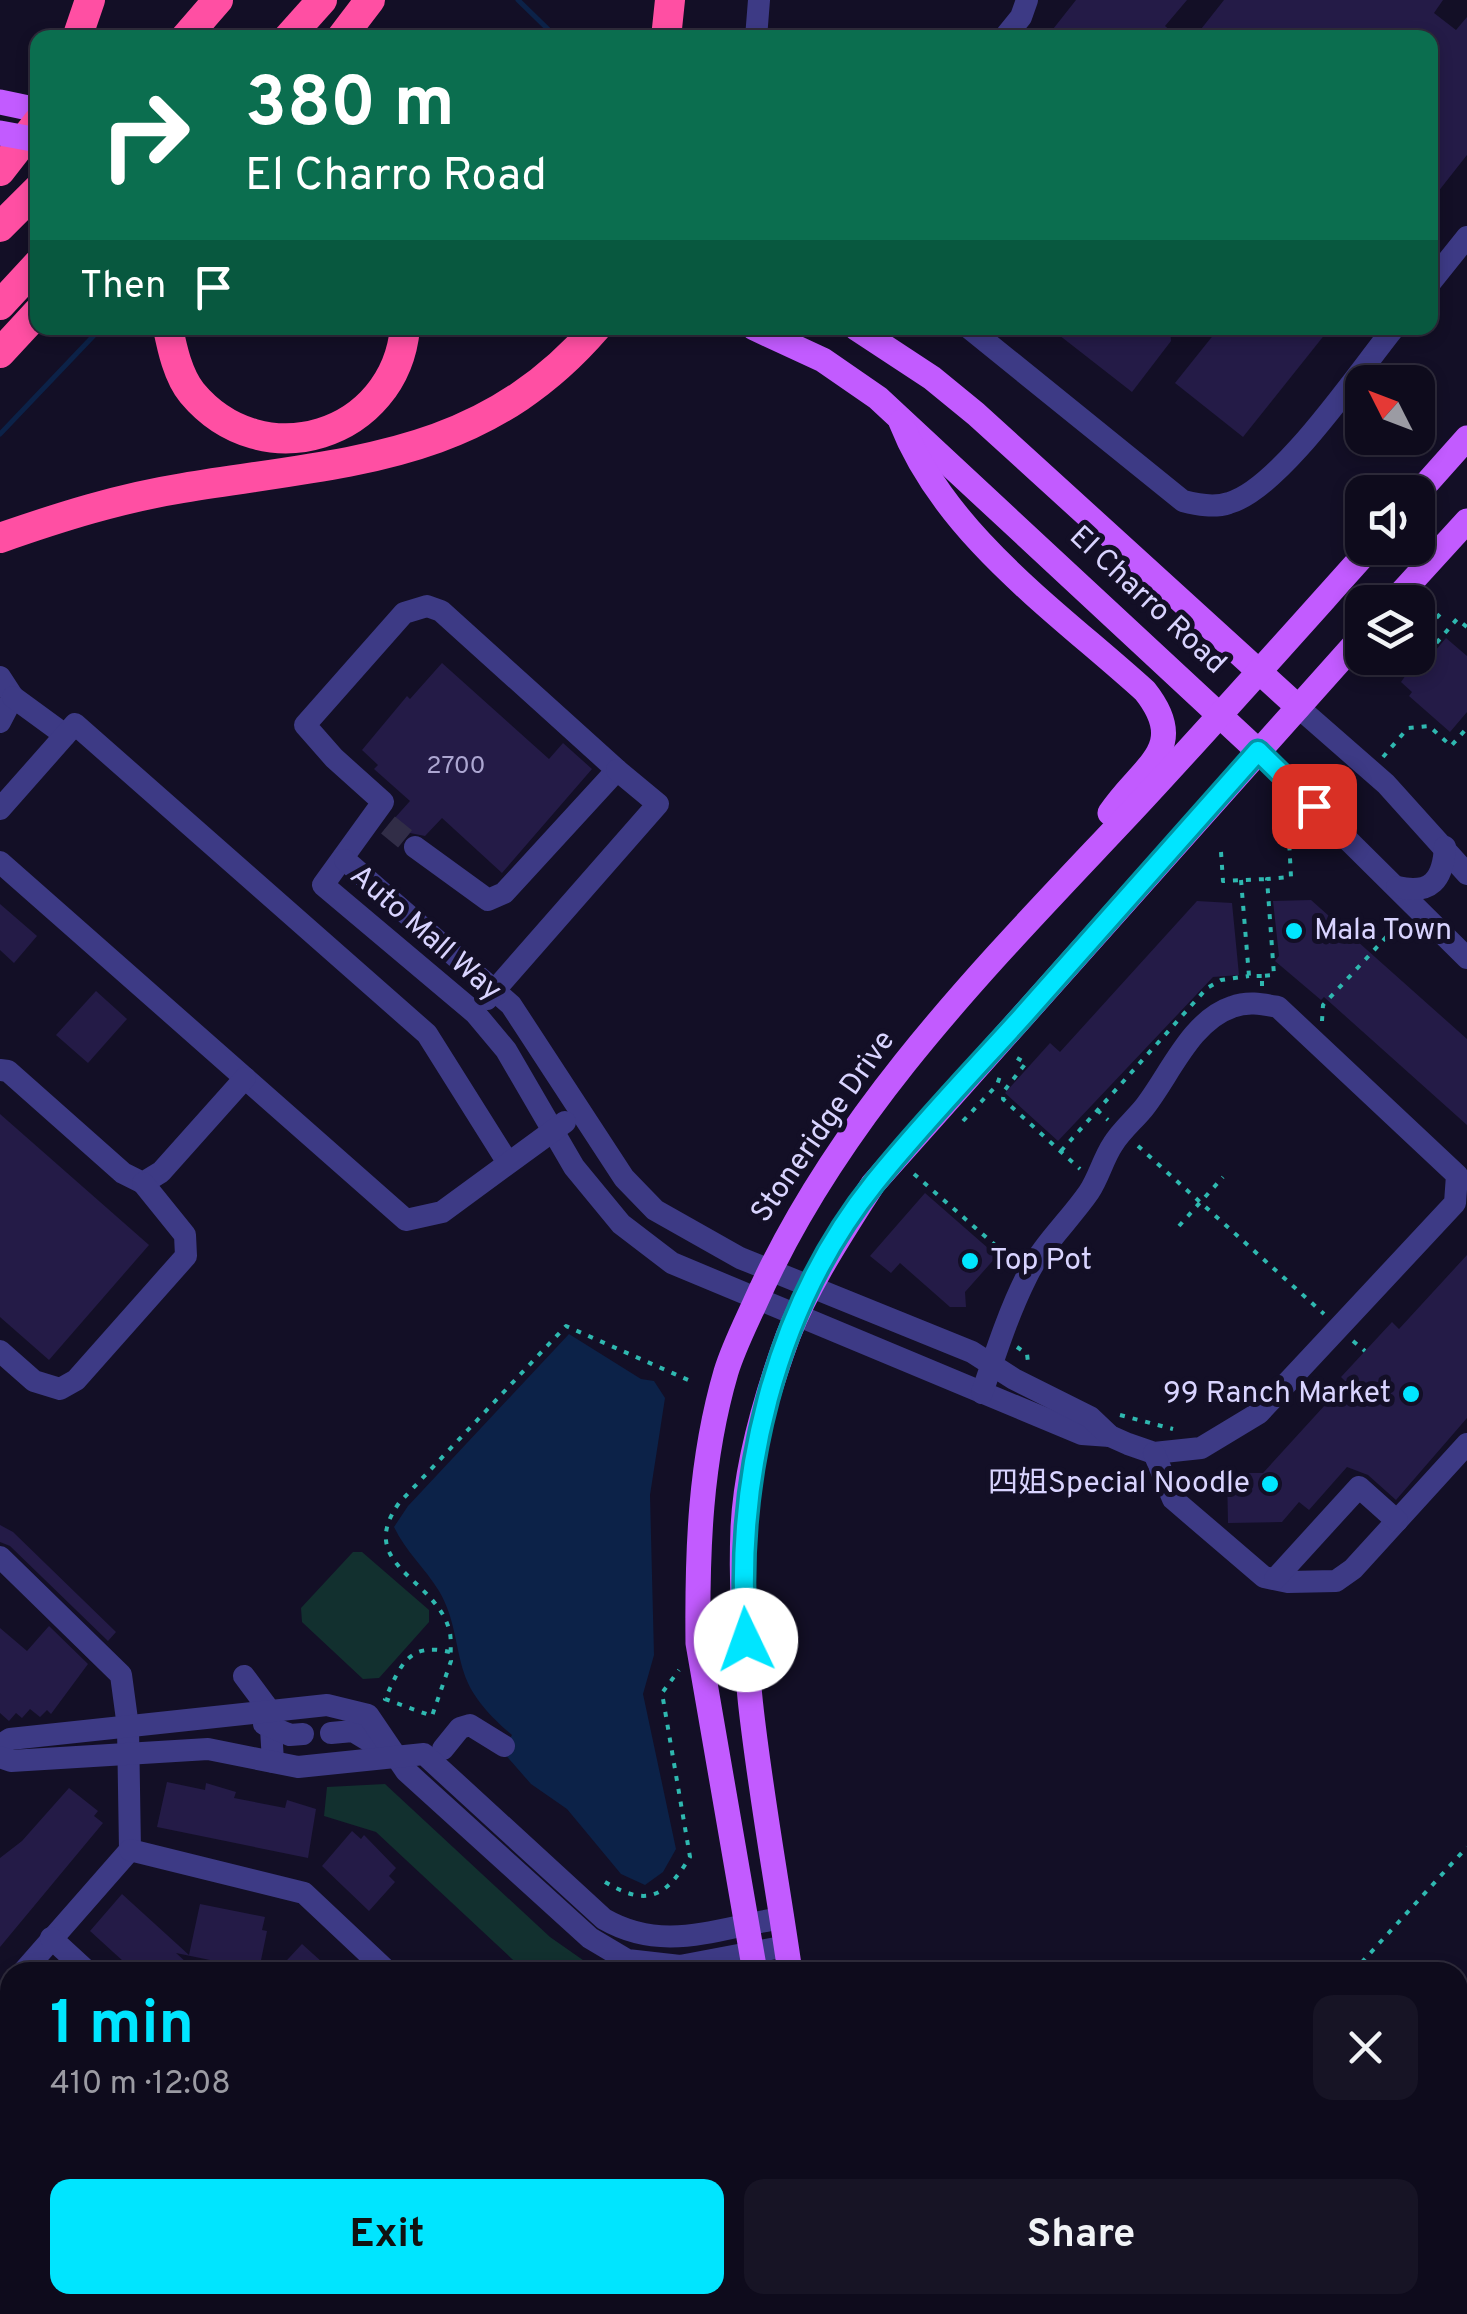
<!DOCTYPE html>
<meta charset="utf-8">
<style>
:root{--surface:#0e0b1c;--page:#171425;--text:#f1f3f6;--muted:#9b9ba3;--line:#2e2b3b;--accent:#00e5ff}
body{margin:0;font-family:Overpass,"Noto Sans SC",sans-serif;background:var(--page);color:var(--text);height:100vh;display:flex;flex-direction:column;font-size:38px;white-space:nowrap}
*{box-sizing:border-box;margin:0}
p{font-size:32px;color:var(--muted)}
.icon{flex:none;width:55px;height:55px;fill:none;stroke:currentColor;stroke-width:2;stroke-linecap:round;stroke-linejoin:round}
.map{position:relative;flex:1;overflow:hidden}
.panel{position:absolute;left:0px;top:1962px;width:1468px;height:352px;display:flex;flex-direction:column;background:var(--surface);border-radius:30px 30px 0 0;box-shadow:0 5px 15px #0003,0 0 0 2px var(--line)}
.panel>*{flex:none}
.hud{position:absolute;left:30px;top:30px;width:1408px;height:305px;border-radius:20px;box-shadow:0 5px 15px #0003,0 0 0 2px var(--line);background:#0b6e4f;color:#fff;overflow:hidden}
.needle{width:65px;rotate:312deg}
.controls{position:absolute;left:1345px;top:365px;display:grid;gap:20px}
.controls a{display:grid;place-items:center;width:90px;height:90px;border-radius:20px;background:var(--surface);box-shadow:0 5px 15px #0003,0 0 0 2px var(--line);font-size:50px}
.pin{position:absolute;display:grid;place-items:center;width:85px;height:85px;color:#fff;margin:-42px;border-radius:20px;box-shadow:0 5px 15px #0006}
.me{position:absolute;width:110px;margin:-55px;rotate:357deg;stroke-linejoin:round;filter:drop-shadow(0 0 8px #0008)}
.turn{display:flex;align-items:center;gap:35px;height:210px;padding:0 50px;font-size:45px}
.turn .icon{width:130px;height:130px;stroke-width:2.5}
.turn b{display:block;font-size:70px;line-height:85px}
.then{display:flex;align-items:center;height:95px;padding:0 50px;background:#0003;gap:20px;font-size:38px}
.round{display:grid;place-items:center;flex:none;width:105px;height:105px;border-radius:20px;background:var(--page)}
.summary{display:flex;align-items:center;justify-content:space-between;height:170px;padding:0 50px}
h1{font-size:60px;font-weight:700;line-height:75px;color:var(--accent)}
.button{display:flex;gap:20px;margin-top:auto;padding:20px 50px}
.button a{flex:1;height:115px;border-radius:20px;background:var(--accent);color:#111;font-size:40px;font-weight:700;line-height:115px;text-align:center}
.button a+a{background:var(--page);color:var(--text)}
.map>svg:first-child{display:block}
.green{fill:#12302f}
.water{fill:#0c2248}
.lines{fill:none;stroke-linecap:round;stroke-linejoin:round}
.stream{stroke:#0c2248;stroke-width:5}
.building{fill:#241b47}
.minor-tunnel{stroke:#312d47;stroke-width:22;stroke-dasharray:22 11;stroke-linecap:butt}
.path{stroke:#2fb8b0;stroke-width:4;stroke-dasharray:5 8;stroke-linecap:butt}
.minor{stroke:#3d3a85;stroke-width:22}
.major{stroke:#c25bff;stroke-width:25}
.highway{stroke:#ff4fa3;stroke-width:30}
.major-bridge{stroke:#c25bff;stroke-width:25}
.route-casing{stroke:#0095a6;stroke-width:25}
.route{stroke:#00e5ff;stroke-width:18}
.poi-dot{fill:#00e5ff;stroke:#130f26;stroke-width:4}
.labels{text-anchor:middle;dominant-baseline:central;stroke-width:10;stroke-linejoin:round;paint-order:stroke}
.number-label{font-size:25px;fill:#aca6d1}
.street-label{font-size:30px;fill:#d9d4ff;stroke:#130f26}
.poi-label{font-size:30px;fill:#d9d4ff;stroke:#130f26;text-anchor:start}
</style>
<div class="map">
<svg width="1467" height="2314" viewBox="0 0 1467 2314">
<rect width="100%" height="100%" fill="#130f26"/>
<g class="green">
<polygon points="353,1552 362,1552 429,1610 429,1622 379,1678 363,1679 302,1622 301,1608"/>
<polygon points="385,1784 550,1937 600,1972 526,1972 376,1832 324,1816 327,1787"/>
</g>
<path class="water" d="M 569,1334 L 641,1379 L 654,1381 L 665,1398 L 650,1495 L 654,1655 L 643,1694 L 676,1849 L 663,1872 L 645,1885 L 621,1874 L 567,1809 L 531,1784 L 503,1752 L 512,1735 C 493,1719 472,1698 464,1673 C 455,1645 455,1618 439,1591 C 425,1568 406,1552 394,1527 L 408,1506 Z"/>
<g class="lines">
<g class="stream">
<polyline points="518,0 557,38"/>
<polyline points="0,434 101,328"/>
<polyline points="1458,2030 1467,2020"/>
<polyline points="1196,2314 1205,2305"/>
</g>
</g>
<g class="building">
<polygon points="1076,0 1187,0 1165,26 1179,38 1046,38"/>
<polygon points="1224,0 1443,0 1434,13 1456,30 1467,17 1467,155 1430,202 1430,38 1194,38"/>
<polygon points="1050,328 1170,328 1171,341 1132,392"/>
<polygon points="1219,328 1330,328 1243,437 1175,383"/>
<polygon points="1446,638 1467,656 1467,712 1450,732 1409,696 1412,692 1401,682 1422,652 1429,658"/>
<polygon points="442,663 549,759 563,743 592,769 502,873 442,818 425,836 410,833 400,844 384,830 410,801 374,769 378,765 362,750 407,696 410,699"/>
<polygon points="1311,900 1467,1039 1467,1125 1324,997 1321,1000 1275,961 1279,956 1273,901"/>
<polygon points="1197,901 1232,903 1239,975 1213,977 1058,1141 1005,1093 1050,1043 1060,1052"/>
<polygon points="0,904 37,936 14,963 0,950"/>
<polygon points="96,991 127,1019 88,1063 56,1035"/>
<polygon points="0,1114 149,1245 49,1360 0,1317"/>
<polygon points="925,1193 997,1256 965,1292 966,1307 950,1307 900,1263 891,1273 870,1256"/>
<polygon points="1467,1255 1467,1418 1396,1500 1368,1475 1347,1467 1309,1510 1299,1502 1282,1522 1228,1523 1227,1473 1263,1473 1346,1382 1341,1377 1392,1322 1399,1329"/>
<polygon points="0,1525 13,1532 116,1632 108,1641 10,1546 0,1542"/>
<polygon points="49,1626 88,1664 51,1714 47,1710 40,1717 30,1709 22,1718 16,1713 9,1721 0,1713 0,1628 27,1651"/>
<polygon points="167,1782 205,1790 206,1783 236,1792 234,1798 285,1808 287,1800 316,1809 308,1858 157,1827"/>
<polygon points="69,1788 98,1811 94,1816 103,1823 0,1947 0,1858 22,1841"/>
<polygon points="352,1831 361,1839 364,1835 396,1868 389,1876 395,1882 369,1911 322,1866"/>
<polygon points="122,1894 189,1955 200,1904 265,1917 262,1930 267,1931 259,1970 176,1953 197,1972 135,1972 90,1931"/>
<polygon points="302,1944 333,1972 276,1972"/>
</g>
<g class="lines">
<polyline class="minor-tunnel" points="388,825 415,847"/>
<g class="path">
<polyline points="1430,606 1440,614 1420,636 1433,647 1457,619 1467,627"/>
<polyline points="1383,757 1408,728 1429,726 1451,746 1467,728"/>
<polyline points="1221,852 1223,881 1267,879"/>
<polyline points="1241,880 1249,976 1262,976"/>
<polyline points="1262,986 1262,976 1274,975 1267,879 1291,877 1289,839"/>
<polyline points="1322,1021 1323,1005 1391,932"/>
<polyline points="1017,1058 1026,1063 1004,1091 1003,1099 1080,1169"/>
<polyline points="1097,1110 1108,1120"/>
<polyline points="963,1121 997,1085 1000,1076"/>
<polyline points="1138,1146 1324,1314"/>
<polyline points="1061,1151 1207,988 1221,980 1249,976"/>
<polyline points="914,1174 1011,1259 1015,1253"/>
<polyline points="1179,1226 1223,1177"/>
<polyline points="1353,1341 1365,1351"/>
<polyline points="1017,1347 1027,1354 1028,1362"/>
<polyline points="1120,1415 1173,1429"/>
<path d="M 450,1652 C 408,1642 401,1665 385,1699 L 432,1716 L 451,1661 C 450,1651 452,1638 449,1629 C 434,1577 355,1565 399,1503 L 566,1326 L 695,1383"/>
<path d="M 605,1882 C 647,1907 665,1898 690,1857 L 662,1693 L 679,1670"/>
<polyline points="1353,1972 1467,1847"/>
<polyline points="1041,2314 1049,2305"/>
</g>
<g class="minor">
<polyline points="756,38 759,0"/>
<polyline points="1004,38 1021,17 1027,0"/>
<polyline points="1430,283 1467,237"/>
<path d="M 969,328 L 1183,501 C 1198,505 1214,508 1229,503 C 1280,489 1359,371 1394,328"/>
<polyline points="0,677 13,697 0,722"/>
<polyline points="13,697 65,735"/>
<polyline points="1298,707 1386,784 1467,874"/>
<polyline points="1258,751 1467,958"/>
<polyline points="0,809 75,724 427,1034 508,1163"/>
<polyline points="415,847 488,900 504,893 617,770 441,611 427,606 404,613 305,725 334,758 383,802 323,885 475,1013 506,1050 574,1167 621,1224 672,1263 1082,1434 1110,1436"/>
<path d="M 345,860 L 511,1005 L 624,1178 L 655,1210 L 740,1258 L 972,1352 L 1014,1379 L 1090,1417 L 1110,1436 L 1128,1444 L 1154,1453 L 1201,1448 L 1259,1413 L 1455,1203 L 1457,1175 L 1278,1007 C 1262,1004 1248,1001 1232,1007 C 1190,1021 1169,1077 1143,1109 C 1133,1121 1121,1131 1113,1144 C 1103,1159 1099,1177 1089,1192 C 1069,1221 1041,1246 1026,1278 C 1008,1314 995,1355 982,1393"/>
<polyline points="0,862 406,1220 442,1212 565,1122"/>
<path d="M 1397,887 C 1431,895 1443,880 1445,847"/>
<polyline points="487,999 658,804 617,770"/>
<polyline points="0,1070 8,1071 123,1173 143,1183 161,1172 245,1078"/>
<polyline points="0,1351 34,1381 60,1389 76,1380 186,1256 185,1235 143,1183"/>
<polyline points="1154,1453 1173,1499 1264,1577 1288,1582 1336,1581 1353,1569 1467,1444"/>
<polyline points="0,1557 121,1675 128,1727 130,1850 23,1972"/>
<polyline points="1275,1579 1359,1487 1397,1521"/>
<polyline points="244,1676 270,1711 273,1762"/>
<polyline points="264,1724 290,1735 303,1734"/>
<polyline points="331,1733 353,1731 391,1754"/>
<polyline points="0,1745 10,1739 327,1705 368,1715 406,1771 590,1938 627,1960 680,1966 787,1946"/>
<polyline points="443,1749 460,1728 470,1725 504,1746"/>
<path d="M 0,1757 L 11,1761 L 208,1749 L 298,1767 L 424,1754 L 604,1919 C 665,1954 718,1927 783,1918"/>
<polyline points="130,1850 304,1893 388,1972"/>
<polyline points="51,1938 88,1972"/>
<polyline points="0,2001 10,1989"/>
<polyline points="1458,2173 1467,2162"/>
<polyline points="106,2305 116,2314"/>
<polyline points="747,2305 748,2314"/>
<polyline points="9,2314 16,2305"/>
<polyline points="428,2314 436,2305"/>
<polyline points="1327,2314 1336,2305"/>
</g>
<g class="major">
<polyline points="0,102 38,110"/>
<polyline points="754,328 823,360 878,398 1258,751"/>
<polyline points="856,328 932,378 976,414 1298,707"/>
<path d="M 901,422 C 945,535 1058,612 1145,691 C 1191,749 1141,766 1110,813"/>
<polyline points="1418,493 1467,438"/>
<polyline points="1393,602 1467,521"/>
<path d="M 755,1972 L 698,1643 C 697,1551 700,1461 726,1372 C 733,1349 745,1325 755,1303 C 839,1112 990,962 1131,812 C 1212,725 1291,636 1370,548"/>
<path d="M 790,1972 C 769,1826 737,1677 743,1528 C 746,1464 766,1396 788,1336 C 809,1282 842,1233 873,1184 L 1362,636"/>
<polyline points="807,2305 808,2314"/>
<polyline points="842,2305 843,2314"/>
</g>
<g class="highway">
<polyline points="77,38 90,0"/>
<polyline points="185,38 218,0"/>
<polyline points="288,38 322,0"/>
<polyline points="341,38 370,0"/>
<polyline points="666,38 670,0"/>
<polyline points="0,171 38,122"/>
<polyline points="0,227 38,189"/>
<polyline points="0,305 38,264"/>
<path d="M 168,328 C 172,348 178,376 192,393 C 263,478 395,436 405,328"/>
<polyline points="0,353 38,312"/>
<path d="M 0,538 C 60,517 120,498 183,488 C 344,461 480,462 596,328"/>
</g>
<polyline class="major-bridge" points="0,133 38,140"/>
</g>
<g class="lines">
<g class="route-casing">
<path id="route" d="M 746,1640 C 734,1481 773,1309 875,1182 C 921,1125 972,1072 1021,1018 C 1100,929 1179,840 1258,751 L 1314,806"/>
</g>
<use href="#route" class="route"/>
</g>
<g class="poi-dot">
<circle cx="1294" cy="931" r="10"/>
<circle cx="970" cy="1261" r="10"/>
<circle cx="1411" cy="1394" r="10"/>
<circle cx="1270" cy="1484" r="10"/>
</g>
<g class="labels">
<g class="number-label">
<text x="456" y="767">2700</text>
</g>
<g class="street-label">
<text transform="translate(1147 601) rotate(43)">El Charro Road</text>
<text transform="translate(425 934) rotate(41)">Auto Mall Way</text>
<text transform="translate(824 1127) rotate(-55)">Stoneridge Drive</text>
</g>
<g class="poi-label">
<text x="1314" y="931">Mala Town</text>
<text x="990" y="1261">Top Pot</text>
<text x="1391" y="1394" text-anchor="end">99 Ranch Market</text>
<text x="1250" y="1484" text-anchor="end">四姐Special Noodle</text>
</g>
</g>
</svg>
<div class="controls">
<a><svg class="needle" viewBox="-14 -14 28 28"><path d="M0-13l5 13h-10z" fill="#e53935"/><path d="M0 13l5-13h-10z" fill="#9b9ba3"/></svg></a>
<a><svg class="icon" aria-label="sound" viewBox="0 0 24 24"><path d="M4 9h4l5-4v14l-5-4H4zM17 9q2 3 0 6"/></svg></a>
<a><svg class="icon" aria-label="layers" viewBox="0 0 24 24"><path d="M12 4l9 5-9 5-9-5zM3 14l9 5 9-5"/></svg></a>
</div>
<div class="pin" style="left:1314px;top:806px;background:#d93025"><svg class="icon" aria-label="arrive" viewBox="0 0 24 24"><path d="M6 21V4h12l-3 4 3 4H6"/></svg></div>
<svg class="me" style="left:746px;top:1640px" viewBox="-20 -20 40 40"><circle r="19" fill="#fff"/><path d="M0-13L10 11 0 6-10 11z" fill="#00e5ff"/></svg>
<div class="hud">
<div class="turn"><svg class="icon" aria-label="right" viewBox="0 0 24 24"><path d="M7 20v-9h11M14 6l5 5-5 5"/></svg><div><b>380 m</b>El Charro Road</div></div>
<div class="then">Then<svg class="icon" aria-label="arrive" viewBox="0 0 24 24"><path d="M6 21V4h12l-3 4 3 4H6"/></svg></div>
</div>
<section class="panel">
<div class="summary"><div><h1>1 min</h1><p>410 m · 12:08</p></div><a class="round"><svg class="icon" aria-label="close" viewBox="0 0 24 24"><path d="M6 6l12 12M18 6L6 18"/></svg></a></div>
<div class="button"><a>Exit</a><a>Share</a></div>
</section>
</div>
